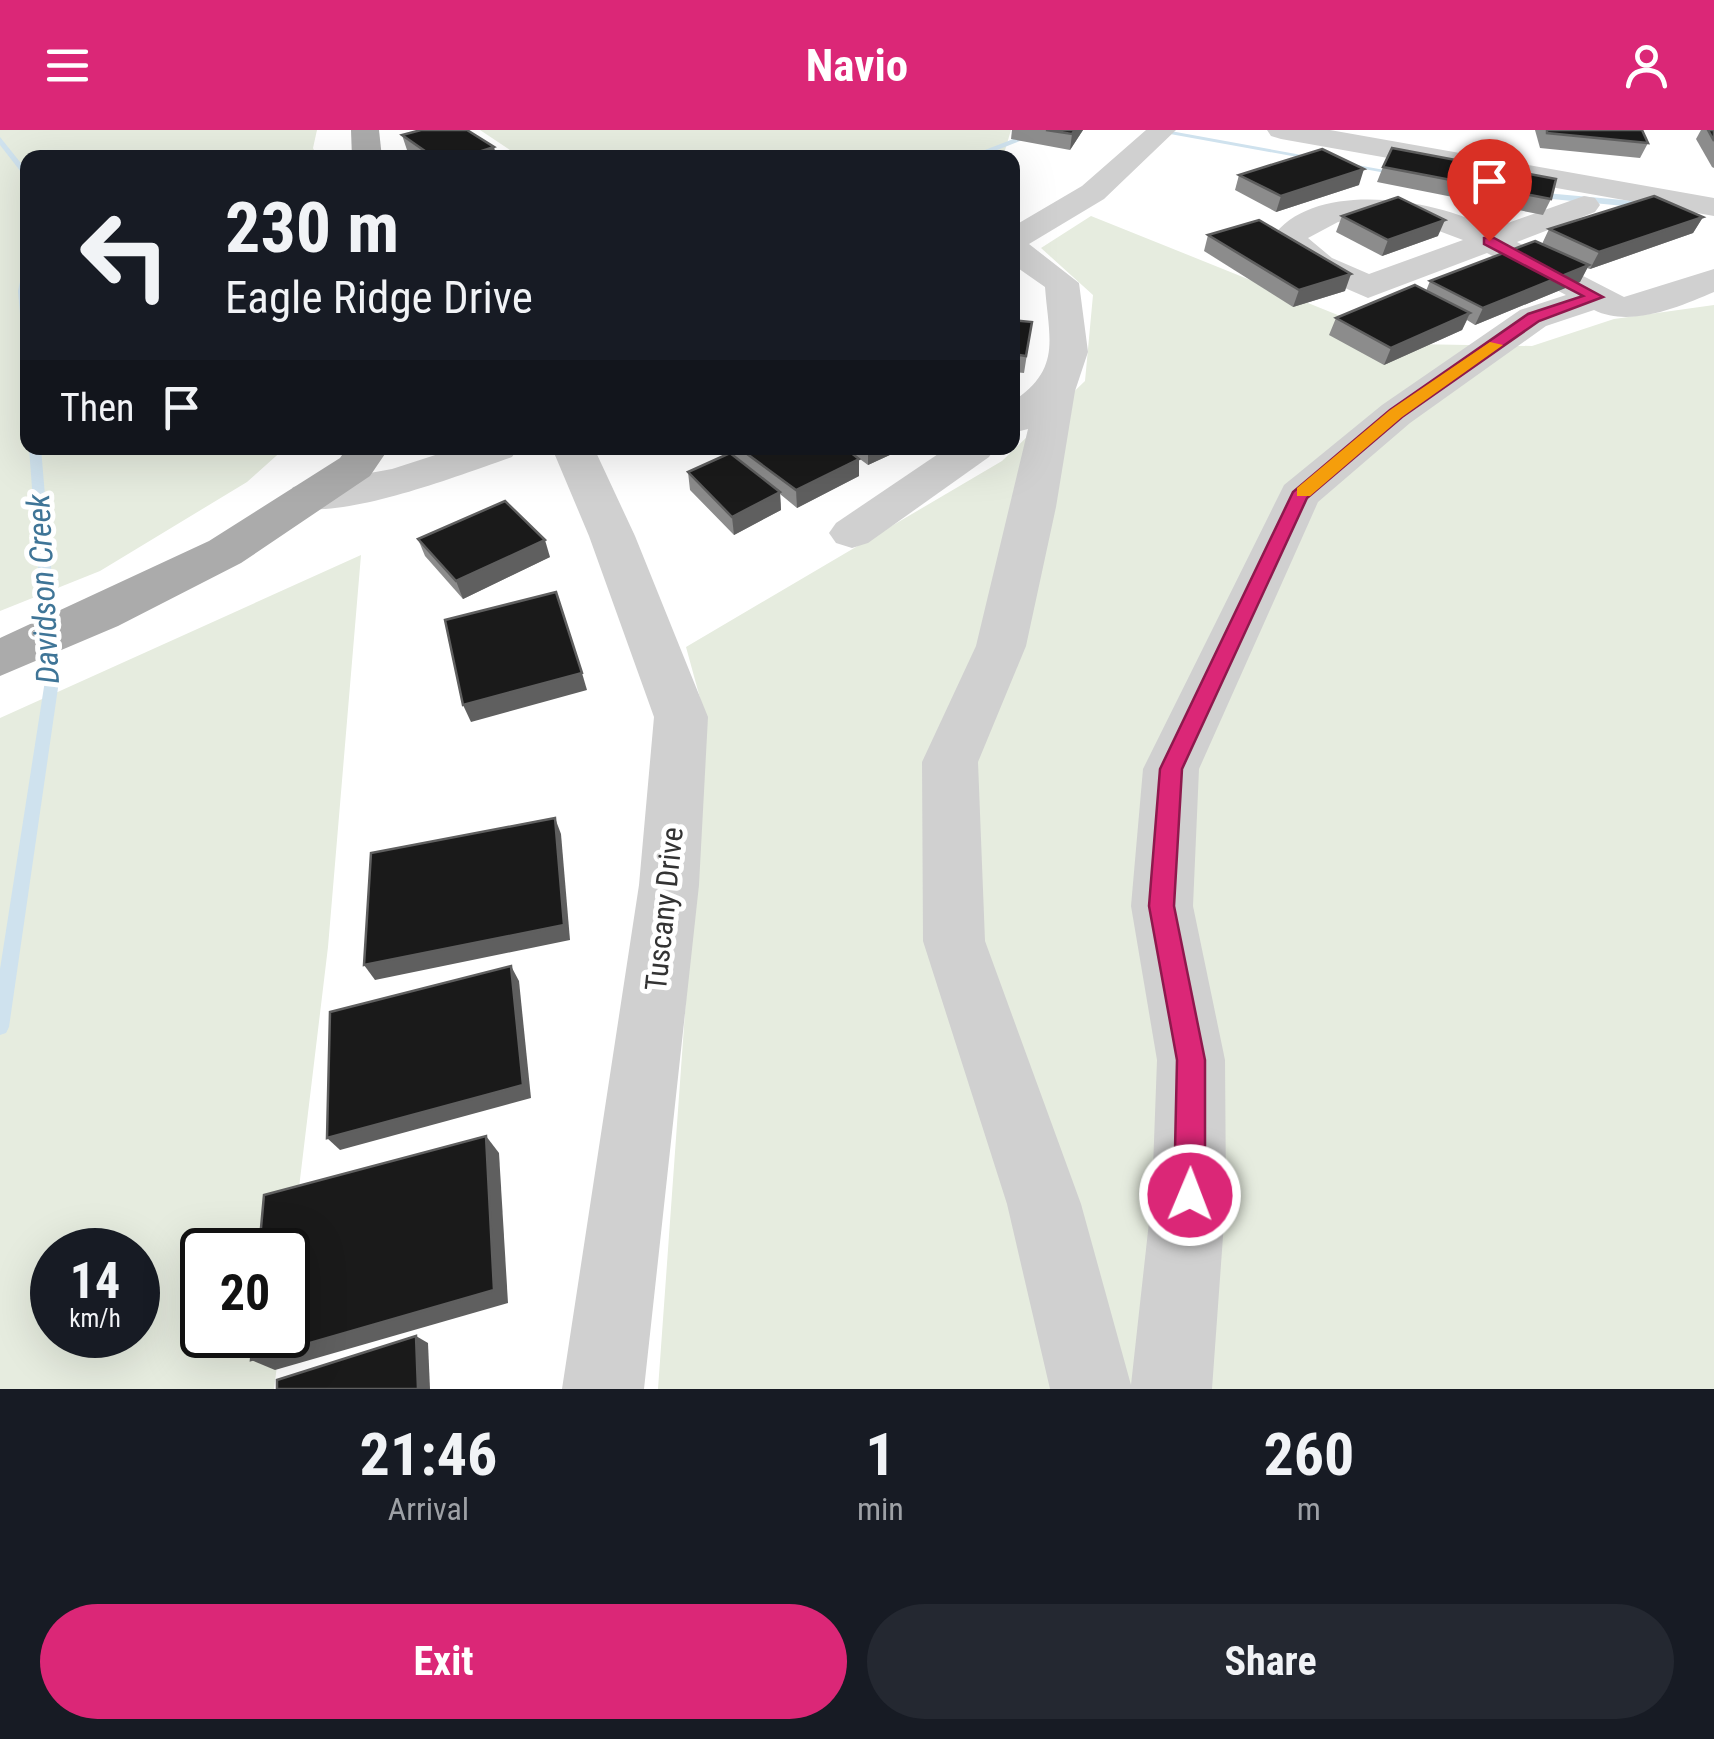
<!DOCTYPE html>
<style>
:root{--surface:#171b24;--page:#242831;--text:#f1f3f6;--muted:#9ea1a6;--accent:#db2777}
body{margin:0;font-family:"Roboto Condensed",sans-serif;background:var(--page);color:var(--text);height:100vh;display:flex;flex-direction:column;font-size:38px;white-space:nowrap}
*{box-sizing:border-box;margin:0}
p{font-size:32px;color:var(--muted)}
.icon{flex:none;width:55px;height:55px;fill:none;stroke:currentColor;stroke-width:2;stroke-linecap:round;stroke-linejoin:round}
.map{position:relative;height:1259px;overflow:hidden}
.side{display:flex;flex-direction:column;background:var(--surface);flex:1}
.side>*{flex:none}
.banner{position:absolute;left:20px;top:20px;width:1000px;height:305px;border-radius:20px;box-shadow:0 10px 40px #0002;background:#171b24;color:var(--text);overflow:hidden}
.speed{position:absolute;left:30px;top:1098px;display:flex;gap:20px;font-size:50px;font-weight:700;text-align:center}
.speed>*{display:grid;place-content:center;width:130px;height:130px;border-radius:50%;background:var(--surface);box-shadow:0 10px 40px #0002;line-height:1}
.speed small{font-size:25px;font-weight:400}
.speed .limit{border:5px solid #111;border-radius:15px;background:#fff;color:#111}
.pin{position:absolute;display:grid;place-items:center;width:85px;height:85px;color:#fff;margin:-102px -42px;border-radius:50% 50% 50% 0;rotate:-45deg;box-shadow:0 0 10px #0007}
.pin .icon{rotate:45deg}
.me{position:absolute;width:110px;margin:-55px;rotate:1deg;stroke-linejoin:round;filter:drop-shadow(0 0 8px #0008)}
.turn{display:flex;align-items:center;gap:35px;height:210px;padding:0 40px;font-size:45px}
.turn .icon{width:130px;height:130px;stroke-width:2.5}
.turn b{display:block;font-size:70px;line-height:85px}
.then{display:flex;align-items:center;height:95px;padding:0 40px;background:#0003;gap:20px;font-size:38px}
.eta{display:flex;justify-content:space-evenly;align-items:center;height:170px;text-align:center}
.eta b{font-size:60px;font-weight:700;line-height:70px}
.primary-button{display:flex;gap:20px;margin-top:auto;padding:20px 40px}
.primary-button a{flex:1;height:115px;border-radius:60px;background:var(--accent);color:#fff;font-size:40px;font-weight:700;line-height:115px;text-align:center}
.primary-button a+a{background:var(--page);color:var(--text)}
header{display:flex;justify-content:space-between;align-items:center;height:130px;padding:0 40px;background:var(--accent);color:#fff;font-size:45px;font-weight:700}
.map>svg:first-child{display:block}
.green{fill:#e6ecdf;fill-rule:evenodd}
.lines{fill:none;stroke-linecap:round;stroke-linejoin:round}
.stream{fill:#cfe2ee;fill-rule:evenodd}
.minor{fill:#d0d0d0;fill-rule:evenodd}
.major{fill:#ababab;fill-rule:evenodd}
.wall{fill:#8c8c8c}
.shaded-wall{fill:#5f5f5f}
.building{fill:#1a1a1a;stroke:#5f5f5f;stroke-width:2.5}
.route{fill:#db2777;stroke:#8e194d;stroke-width:2.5}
.slow{fill:#f59e0b}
.labels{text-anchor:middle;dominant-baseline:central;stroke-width:10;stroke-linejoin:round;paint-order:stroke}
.street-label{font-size:30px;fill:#333;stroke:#fff}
.water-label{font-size:32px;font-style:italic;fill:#3f7597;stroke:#fff}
</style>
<header><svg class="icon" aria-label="menu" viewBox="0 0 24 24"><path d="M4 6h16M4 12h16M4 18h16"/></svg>Navio<svg class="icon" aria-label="person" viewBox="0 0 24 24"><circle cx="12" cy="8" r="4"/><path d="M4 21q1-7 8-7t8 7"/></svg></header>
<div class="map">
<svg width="1714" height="1259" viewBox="0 0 1714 1259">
<rect width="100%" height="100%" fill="#fff"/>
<g class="green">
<polygon points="0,0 317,0 313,18 317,27 28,28 28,318 285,318 247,352 100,441 0,481"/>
<polygon points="480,0 1011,0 1003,27 522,28"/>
<polygon points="1091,86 1410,214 1532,216 1614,189 1714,175 1714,1259 658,1259 706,590 686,517 1002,331 1085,251 1093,165 1041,118"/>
<path d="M 361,425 L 328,817 L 288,1149 L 288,1120 L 202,1120 L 202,1205 L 281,1205 L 274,1259 L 0,1259 L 0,588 ZM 52,1120 L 138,1120 L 138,1205 L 52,1205 Z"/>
</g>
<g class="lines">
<g class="stream">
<polygon points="1037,0 1048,0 977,28 964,28"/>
<polygon points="1148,0 1165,0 1401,43 1397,45"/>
<polygon points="0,7 28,42 28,51 0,15"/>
<polygon points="1534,62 1645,72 1649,75 1645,78 1531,67 1530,65"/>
<polygon points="28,135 28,221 23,218 18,161 23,138"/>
<polygon points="29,318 41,318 60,544 9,897 6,903 0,905 0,839 46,544"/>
</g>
<g class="minor">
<path d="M 1146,0 L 1176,0 L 1104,69 L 1029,114 L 1079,153 L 1088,222 L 1075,261 L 1056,377 L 1026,516 L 978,632 L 985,811 L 1081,1074 L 1131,1255 L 1152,1065 L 1157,930 L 1131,776 L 1143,639 L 1284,355 L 1382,275 L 1520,180 L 1566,165 L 1487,123 L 1368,168 L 1308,142 L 1272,108 C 1313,48 1437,69 1491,99 L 1584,66 L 1595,68 L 1600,75 L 1595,82 L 1517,112 L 1624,167 L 1714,139 L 1714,162 C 1679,177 1630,198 1594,180 L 1546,196 L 1410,293 L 1318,372 L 1199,639 L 1193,776 L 1225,930 L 1226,1065 L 1212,1259 L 1050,1259 L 1007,1074 L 923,811 L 922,632 L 976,516 L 1028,299 L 1012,303 L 1012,272 C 1062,239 1049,210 1045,157 L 1012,134 L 1012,97 L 1082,56 ZM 1358,89 L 1415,92 L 1463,110 L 1369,144 L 1332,128 L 1308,108 L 1338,92 Z"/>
<polygon points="1267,0 1330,0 1714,68 1714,86 1281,9 1271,6"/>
<path d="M 457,318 L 518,318 L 512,327 C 460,345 344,390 293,377 L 287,367 L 293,357 L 392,339 Z"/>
<polygon points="552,318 594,318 635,406 708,587 699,755 644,1259 562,1259 639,755 654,587 589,406"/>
<polygon points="947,318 995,318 989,327 868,413 852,418 836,413 829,403 836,393"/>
</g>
<g class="major">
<polygon points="351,0 379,0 382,28 352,28"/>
<polygon points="347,318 389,318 370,346 241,433 118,496 0,546 0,508 209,411 340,328"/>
</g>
</g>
<g class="wall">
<polygon points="1012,0 1083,0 1070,20 1011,9"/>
<polygon points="1535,0 1642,0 1648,13 1640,28 1540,18"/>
<polygon points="1701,0 1714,0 1714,38 1712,37 1696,9"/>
<polygon points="402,5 494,17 496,28 417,28 407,20"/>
<polygon points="1383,37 1551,69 1543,85 1377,52"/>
<polygon points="1239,45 1359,55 1276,82 1235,60"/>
<polygon points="1342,86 1438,106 1382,126 1336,102"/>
<polygon points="1703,87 1693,103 1590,139 1587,138 1580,152 1475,195 1467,190 1462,200 1384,235 1329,205 1336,188 1426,161 1430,151 1542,114 1549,99"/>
<polygon points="1208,105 1345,161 1293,177 1204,121"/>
<polygon points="1012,190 1032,192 1024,243 1012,242"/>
<polygon points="727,318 845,318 859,329 859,346 797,378 780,364 781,380 734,405 690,360 688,342 728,324"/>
<polygon points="845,318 905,318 868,335"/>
<polygon points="418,409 550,427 463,469 425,426"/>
</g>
<g class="shaded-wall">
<polygon points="1075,0 1083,0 1070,20 1072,4"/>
<polygon points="494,17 496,28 460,28"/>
<polygon points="1364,39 1359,55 1276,82 1281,66"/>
<polygon points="1703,87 1693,103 1590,139 1599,122"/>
<polygon points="1445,90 1438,106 1382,126 1388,110"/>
<polygon points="1589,135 1580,152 1475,195 1483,178"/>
<polygon points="1351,144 1345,161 1293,177 1299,160"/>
<polygon points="1470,183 1462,200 1384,235 1391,218"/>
<polygon points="868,318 905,318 868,335"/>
<polygon points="859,329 859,346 797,378 796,360"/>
<polygon points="780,362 781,380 734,405 732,387"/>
<polygon points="545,410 550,427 463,469 456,451"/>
<polygon points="582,543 587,560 471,592 463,575"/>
<polygon points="555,688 561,704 570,810 375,850 364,835"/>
<polygon points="511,836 519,851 531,968 340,1020 327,1008"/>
<polygon points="486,1006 499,1023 508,1173 275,1240 251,1230"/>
<polygon points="416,1206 428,1213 430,1259 418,1259"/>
</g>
<g class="building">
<polygon points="421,0 467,0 494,17 460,28 435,28 402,5"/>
<polygon points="1046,0 1075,0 1072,4"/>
<polygon points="1547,0 1642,0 1648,13 1547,3"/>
<polygon points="1708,0 1714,0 1714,11"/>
<polygon points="1392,18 1556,49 1551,69 1383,37"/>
<polygon points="1322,19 1364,39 1281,66 1239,45"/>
<polygon points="1654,66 1703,87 1599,122 1549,99"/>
<polygon points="1398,67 1445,90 1388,110 1342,86"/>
<polygon points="1259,90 1351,144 1299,160 1208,105"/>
<polygon points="1535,111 1589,135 1483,178 1430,151"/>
<polygon points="1415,155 1470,183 1391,218 1336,188"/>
<polygon points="1012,190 1032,192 1026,226 1012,224"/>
<polygon points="739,318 845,318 859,329 796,360"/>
<polygon points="730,323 780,362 732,387 688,342"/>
<polygon points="505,371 545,410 456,451 418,409"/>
<polygon points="556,462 582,543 463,575 445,490"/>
<polygon points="555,688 564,795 364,835 371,723"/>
<polygon points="511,836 523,955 327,1008 330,882"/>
<polygon points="486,1006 494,1160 251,1230 253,1205 288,1205 288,1120 259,1120 264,1065"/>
<polygon points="416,1206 418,1259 277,1259 277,1250"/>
</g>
<polygon class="route" points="1484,108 1494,108 1603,167 1539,191 1402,287 1307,368 1182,639 1174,776 1205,930 1205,1065 1200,1075 1190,1080 1179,1075 1174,1065 1177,930 1149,776 1160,639 1293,362 1390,280 1528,184 1583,166 1484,114"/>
<polygon class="slow" points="1490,212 1503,215 1402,287 1310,366 1297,366 1297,358 1390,280"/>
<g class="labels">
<g class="street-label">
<text transform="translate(664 779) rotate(-84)">Tuscany Drive</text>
</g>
<g class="water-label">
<text transform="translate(43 459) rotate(-93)">Davidson Creek</text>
</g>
</g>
</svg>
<div class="speed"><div>14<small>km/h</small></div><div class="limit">20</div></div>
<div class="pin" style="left:1489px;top:111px;background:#d93025"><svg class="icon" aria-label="arrive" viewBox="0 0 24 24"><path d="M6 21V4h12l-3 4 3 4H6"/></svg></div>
<svg class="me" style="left:1190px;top:1065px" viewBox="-20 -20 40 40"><circle r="17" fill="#db2777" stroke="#fff" stroke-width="3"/><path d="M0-11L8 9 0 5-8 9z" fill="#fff"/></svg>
<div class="banner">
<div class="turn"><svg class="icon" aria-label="left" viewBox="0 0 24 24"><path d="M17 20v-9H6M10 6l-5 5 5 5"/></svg><div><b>230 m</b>Eagle Ridge Drive</div></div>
<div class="then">Then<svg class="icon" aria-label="arrive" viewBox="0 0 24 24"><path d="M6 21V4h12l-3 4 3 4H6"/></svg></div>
</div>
</div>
<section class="side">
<div class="eta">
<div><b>21:46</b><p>Arrival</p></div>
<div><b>1</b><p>min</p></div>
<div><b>260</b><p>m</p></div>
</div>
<div class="primary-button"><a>Exit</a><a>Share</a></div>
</section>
